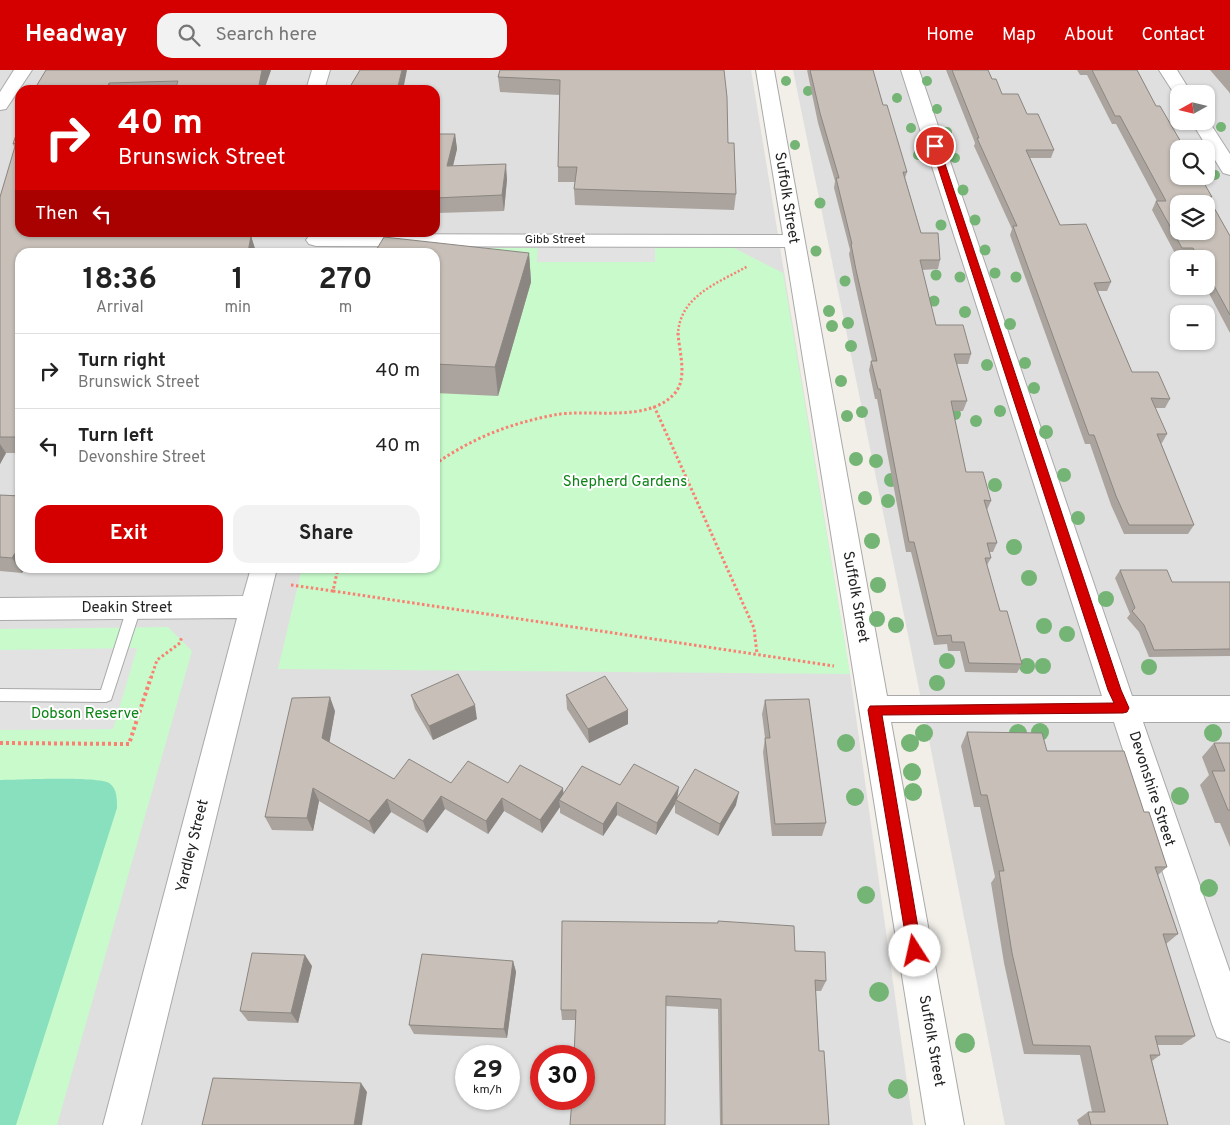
<!DOCTYPE html>
<meta charset="utf-8">
<style>
:root{--surface:#fff;--page:#f2f2f2;--text:#222;--muted:#767676;--line:#e0e0e0;--accent:#d40000}
body{margin:0;font-family:Overpass,sans-serif;background:var(--page);color:var(--text);height:100vh;display:flex;flex-direction:column;font-size:19px;white-space:nowrap}
*{box-sizing:border-box;margin:0}
p{font-size:16px;color:var(--muted)}
.icon{flex:none;width:28px;height:28px;fill:none;stroke:currentColor;stroke-width:2;stroke-linecap:round;stroke-linejoin:round}
.map{position:relative;flex:1;overflow:hidden}
.sheet{position:absolute;left:15px;top:178px;width:425px;height:325px;display:flex;flex-direction:column;background:var(--surface);border-radius:15px;box-shadow:0 1px 4px #0004}
.sheet>*{flex:none}
.banner{position:absolute;left:15px;top:15px;width:425px;height:152px;border-radius:15px;box-shadow:0 1px 4px #0004;background:#d40000;color:#fff;overflow:hidden}
.needle{width:32px;rotate:262deg}
.buttons{position:absolute;left:1170px;top:15px;display:grid;gap:10px}
.buttons a{display:grid;place-items:center;width:45px;height:45px;border-radius:10px;background:var(--surface);box-shadow:0 1px 4px #0004;font-size:25px}
.speed{position:absolute;left:455px;top:975px;display:flex;gap:10px;font-size:25px;font-weight:700;text-align:center}
.speed>*{display:grid;place-content:center;width:65px;height:65px;border-radius:50%;background:var(--surface);box-shadow:0 1px 4px #0004;line-height:1}
.speed small{font-size:12px;font-weight:400}
.speed .limit{border:8px solid #d22;background:#fff;color:#111}
.pin{position:absolute;display:grid;place-items:center;width:42px;height:42px;color:#fff;margin:-21px;border:2px solid #fff;border-radius:50%;box-shadow:0 1px 5px #0007}
.me{position:absolute;width:55px;margin:-28px;rotate:350deg;stroke-linejoin:round;filter:drop-shadow(0 0 4px #0008)}
.turn{display:flex;align-items:center;gap:18px;height:105px;padding:0 20px;font-size:22px}
.turn .icon{width:65px;height:65px;stroke-width:2.5}
.turn b{display:block;font-size:35px;line-height:42px}
.then{display:flex;align-items:center;height:48px;padding:0 20px;background:#0003;gap:10px;font-size:19px}
.eta{display:flex;justify-content:space-evenly;align-items:center;height:85px;text-align:center}
.eta b{font-size:30px;font-weight:700;line-height:35px}
.action{display:flex;gap:10px;margin-top:auto;padding:10px 20px}
.action a{flex:1;height:58px;border-radius:15px;background:var(--accent);color:#fff;font-size:20px;font-weight:700;line-height:58px;text-align:center}
.action a+a{background:var(--page);color:var(--text)}
ul{padding:0;list-style:none}
li{display:flex;align-items:center;gap:15px;height:75px;padding:0 20px;border-top:1px solid var(--line)}
li div{flex:1}
li b{display:block;font-size:19px}
li em{font-style:normal}
header{display:flex;align-items:center;gap:30px;box-sizing:border-box;height:70px;padding:0 25px;background:var(--accent);color:#fff}
header strong{font-size:24px}
nav{display:flex;gap:28px;margin-inline-start:auto;font-size:18px}
.search{width:350px;height:45px;background:var(--page);display:flex;align-items:center;gap:12px;box-sizing:border-box;padding:0 18px;border-radius:15px;color:var(--muted);font-size:19px}
.map>svg:first-child{display:block}
.residential{fill:#e0dfdf;fill-rule:evenodd}
.park{fill:#c8facc}
.pitch{fill:#88e0be}
.parking{fill:#e2e2e2}
.lines{fill:none;stroke-linecap:round;stroke-linejoin:round}
.lane-casing{stroke:#a9a9a9;stroke-width:2}
.street-casing{stroke:#a9a9a9;stroke-width:2}
.path-far2{stroke:#fa8072;stroke-width:2.5;stroke-dasharray:2 2;stroke-linecap:butt}
.path-far1{stroke:#fa8072;stroke-width:3;stroke-dasharray:2.5 2.5;stroke-linecap:butt}
.path{stroke:#fa8072;stroke-width:4;stroke-dasharray:3 3;stroke-linecap:butt}
.lane{fill:#fff;fill-rule:evenodd}
.street{fill:#fff;fill-rule:evenodd}
.tree{fill:#74b475}
.wall{fill:#aba49e}
.shaded-wall{fill:#8b8681}
.building{fill:#c7bfb8;stroke:#8b8681;fill-rule:evenodd}
.route{fill:#d40000;stroke:#8a0000}
.labels{text-anchor:middle;dominant-baseline:central;stroke-width:4;stroke-linejoin:round;paint-order:stroke}
.far-street-label{font-size:12px;fill:#222;stroke:#fff}
.street-label{font-size:15px;fill:#222;stroke:#fff}
.park-label{font-size:15px;fill:#0c8416;stroke:#fff}
</style>
<header>
<strong>Headway</strong>
<div class="search"><svg class="icon" aria-label="search" viewBox="0 0 24 24"><circle cx="10" cy="10" r="6"/><path d="M15 15l6 6"/></svg>Search here</div>
<nav><a>Home</a><a>Map</a><a>About</a><a>Contact</a></nav>
</header>
<div class="map">
<svg width="1230" height="1055" viewBox="0 0 1230 1055">
<rect width="100%" height="100%" fill="#f2efe9"/>
<g class="residential">
<path d="M 0,0 L 751,0 L 850,604 L 913,1055 L 0,1055 ZM 20,20 L 435,20 L 435,162 L 20,162 ZM 20,182 L 435,182 L 435,498 L 20,498 ZM 466,986 L 509,986 L 509,1029 L 466,1029 ZM 541,986 L 584,986 L 584,1029 L 541,1029 Z"/>
<path d="M 793,0 L 1230,0 L 1230,1055 L 1005,1055 L 917,609 ZM 1179,24 L 1206,24 L 1206,51 L 1179,51 ZM 1179,79 L 1206,79 L 1206,106 L 1179,106 ZM 1179,134 L 1206,134 L 1206,161 L 1179,161 ZM 1179,189 L 1206,189 L 1206,216 L 1179,216 ZM 1179,244 L 1206,244 L 1206,271 L 1179,271 Z"/>
</g>
<g class="park">
<polygon points="389,178 734,178 783,203 850,604 278,599 302,498 435,498 435,182"/>
<polygon points="168,557 192,581 57,1055 0,1055 0,559"/>
</g>
<path class="pitch" d="M 0,710 C 20,710 94,706 109,713 C 117,718 117,729 117,738 L 16,1055 L 0,1055 Z"/>
<g class="parking">
<polygon points="538,177 655,177 655,192 537,192"/>
<polygon points="137,578 113,659 0,660 0,580"/>
</g>
<g class="lines">
<g class="lane-casing">
<polygon id="lane" points="134,533 139,534 141,538 111,630 106,632 0,631 0,619 101,620 127,538 129,534"/>
</g>
<g class="street-casing">
<g id="street">
<polygon points="14,0 32,0 6,39 0,40 0,22"/>
<polygon points="312,0 330,0 324,20 306,20"/>
<polygon points="756,0 774,0 887,626 1102,626 901,0 919,0 1132,626 1230,626 1230,652 1143,652 1230,902 1230,972 1217,967 1212,954 1114,652 891,652 964,1055 926,1055 785,177 316,176 309,174 306,170 309,166 316,164 783,165"/>
<polygon points="1159,0 1177,0 1192,24 1179,24 1179,28 1177,28"/>
<polygon points="1206,47 1230,84 1230,105 1223,103 1191,51 1206,51"/>
<polygon points="251,498 277,498 141,1055 103,1055 237,548 0,550 0,528 243,526"/>
</g>
</g>
<path class="path-far2" d="M 678,265 C 679,226 718,213 748,196"/>
<g class="path-far1">
<polyline points="654,336 754,558 757,584"/>
<path d="M 435,394 C 473,368 508,354 554,345 C 589,338 648,354 675,323 C 688,308 679,281 678,263"/>
<polyline points="291,515 333,521 338,498"/>
<polyline points="333,521 834,596"/>
<polyline points="151,608 157,590 180,573 182,566"/>
</g>
<polyline class="path" points="0,673 129,674 151,607"/>
<use href="#lane" class="lane"/>
<use href="#street" class="street"/>
</g>
<g class="tree">
<circle cx="786" cy="11" r="5"/>
<circle cx="927" cy="11" r="5"/>
<circle cx="808" cy="21" r="5"/>
<circle cx="897" cy="28" r="5"/>
<circle cx="937" cy="39" r="5"/>
<circle cx="1221" cy="57" r="5"/>
<circle cx="911" cy="58" r="5"/>
<circle cx="947" cy="62" r="5"/>
<circle cx="795" cy="75" r="5"/>
<circle cx="918" cy="85" r="5"/>
<circle cx="955" cy="88" r="5"/>
<circle cx="1215" cy="105" r="5"/>
<circle cx="963" cy="120" r="5.5"/>
<circle cx="820" cy="133" r="5.5"/>
<circle cx="975" cy="150" r="5.5"/>
<circle cx="941" cy="155" r="5.5"/>
<circle cx="985" cy="180" r="5.5"/>
<circle cx="816" cy="181" r="5.5"/>
<circle cx="995" cy="203" r="5.5"/>
<circle cx="936" cy="205" r="5.5"/>
<circle cx="960" cy="207" r="5.5"/>
<circle cx="1016" cy="207" r="5.5"/>
<circle cx="845" cy="211" r="5.5"/>
<circle cx="934" cy="231" r="5.5"/>
<circle cx="829" cy="241" r="6"/>
<circle cx="965" cy="242" r="6"/>
<circle cx="848" cy="253" r="6"/>
<circle cx="1010" cy="254" r="6"/>
<circle cx="832" cy="256" r="6"/>
<circle cx="851" cy="276" r="6"/>
<circle cx="1025" cy="293" r="6"/>
<circle cx="987" cy="295" r="6"/>
<circle cx="841" cy="311" r="6"/>
<circle cx="1034" cy="318" r="6"/>
<circle cx="1000" cy="341" r="6"/>
<circle cx="862" cy="342" r="6"/>
<circle cx="955" cy="344" r="6"/>
<circle cx="847" cy="346" r="6"/>
<circle cx="976" cy="351" r="6"/>
<circle cx="1046" cy="362" r="7"/>
<circle cx="856" cy="389" r="7"/>
<circle cx="876" cy="391" r="7"/>
<circle cx="1064" cy="405" r="7"/>
<circle cx="891" cy="410" r="7"/>
<circle cx="995" cy="415" r="7"/>
<circle cx="865" cy="428" r="7"/>
<circle cx="888" cy="431" r="7"/>
<circle cx="1078" cy="448" r="7"/>
<circle cx="872" cy="471" r="8"/>
<circle cx="1014" cy="477" r="8"/>
<circle cx="1029" cy="508" r="8"/>
<circle cx="878" cy="515" r="8"/>
<circle cx="1106" cy="529" r="8"/>
<circle cx="877" cy="549" r="8"/>
<circle cx="896" cy="555" r="8"/>
<circle cx="1044" cy="556" r="8"/>
<circle cx="1067" cy="564" r="8"/>
<circle cx="947" cy="591" r="8"/>
<circle cx="1027" cy="596" r="8"/>
<circle cx="1043" cy="596" r="8"/>
<circle cx="1149" cy="597" r="8"/>
<circle cx="937" cy="613" r="8"/>
<circle cx="1040" cy="662" r="9"/>
<circle cx="924" cy="663" r="9"/>
<circle cx="1018" cy="663" r="9"/>
<circle cx="1213" cy="663" r="9"/>
<circle cx="846" cy="673" r="9"/>
<circle cx="910" cy="673" r="9"/>
<circle cx="912" cy="702" r="9"/>
<circle cx="913" cy="722" r="9"/>
<circle cx="1180" cy="726" r="9"/>
<circle cx="855" cy="727" r="9"/>
<circle cx="1209" cy="818" r="9"/>
<circle cx="866" cy="825" r="9"/>
<circle cx="879" cy="922" r="10"/>
<circle cx="965" cy="973" r="10"/>
<circle cx="898" cy="1019" r="10"/>
</g>
<g class="wall">
<polygon points="46,0 271,0 264,20 34,20"/>
<polygon points="724,0 728,73 736,124 734,140 575,135 574,119 575,112 558,112 558,97 560,25 500,22 498,7"/>
<polygon points="807,0 873,0 883,35 907,102 905,108 921,163 940,190 938,199 922,200 936,255 971,284 968,294 957,294 967,331 963,341 953,341 966,402 991,431 987,440 997,473 993,482 989,482 991,488 987,495 1000,541 1022,594 1017,603 965,602 960,581 948,581 947,574 934,575 911,482 906,482 877,329 875,329 869,300 871,291 872,291 854,210 849,184 850,180 834,118 835,111 818,53"/>
<polygon points="946,0 988,0 992,9 1002,24 1027,44 1054,80 1051,88 1030,88 1060,155 1111,212 1107,221 1098,221 1132,302 1170,329 1165,338 1155,338 1167,364 1162,373 1161,373 1194,455 1188,464 1124,464 1111,435 1090,374 1085,374 1010,165 1012,159 974,76 975,73"/>
<polygon points="1077,0 1137,0 1156,36 1212,127 1210,131 1230,166 1230,263 1205,216 1206,216 1206,189 1190,189 1189,187 1177,187 1152,140 1156,131 1157,131 1116,54 1112,54 1087,5 1080,5"/>
<polygon points="1210,0 1230,0 1230,24 1229,22"/>
<polygon points="20,53 233,164 251,166 256,182 20,182 20,383 6,383 0,394 0,127 15,78 13,74"/>
<polygon points="435,64 455,64 457,79 453,96 507,109 504,141 437,143 436,147 435,147"/>
<polygon points="435,182 529,183 531,212 498,326 435,323"/>
<polygon points="0,425 20,426 20,498 25,498 22,503 0,501"/>
<polygon points="69,498 196,498 194,502 153,502"/>
<polygon points="1120,500 1172,512 1230,512 1230,586 1149,587 1139,562 1127,548 1130,544 1115,508"/>
<polygon points="411,625 477,649 433,670 415,639"/>
<polygon points="566,625 628,640 628,654 589,673 567,639"/>
<polygon points="765,630 826,753 822,766 772,766 763,682 765,668 762,644"/>
<polygon points="335,641 329,672 394,709 451,713 508,713 563,718 563,723 620,715 678,727 736,735 718,766 675,743 675,734 656,765 617,745 603,766 560,743 560,737 542,763 504,741 488,764 445,739 427,763 391,742 374,764 319,731 313,761 272,760 265,747"/>
<polygon points="967,662 1047,681 1144,742 1167,797 1158,805 1178,864 1166,874 1195,966 1182,975 1157,975 1160,985 1152,991 1168,1055 1079,1055 1077,1050 1088,1042 1092,1042 1080,985 1024,984 1004,893 991,813 995,807 980,737 974,737 961,676"/>
<polygon points="1214,673 1230,673 1230,777 1220,753 1215,753 1200,715 1209,705 1202,687"/>
<polygon points="795,881 826,911 821,921 816,921 819,981 829,1055 720,1055 718,939 666,936 576,950 562,950 561,940"/>
<polygon points="513,891 516,902 507,968 414,964 409,955"/>
<polygon points="312,896 298,953 248,951 240,941"/>
</g>
<g class="shaded-wall">
<polygon points="262,0 271,0 264,20 258,20"/>
<polygon points="402,0 407,0 403,20 397,20"/>
<polygon points="109,13 112,20 107,20"/>
<polygon points="455,64 457,79 449,112 447,96"/>
<polygon points="506,94 507,109 504,141 502,125"/>
<polygon points="435,132 437,143 436,147 435,141"/>
<polygon points="251,166 256,182 248,182"/>
<polygon points="529,183 531,212 498,326 495,297"/>
<polygon points="0,374 6,383 0,394"/>
<polygon points="17,480 20,485 20,498 25,498 22,503 12,488"/>
<polygon points="192,498 196,498 194,502"/>
<polygon points="330,627 335,641 328,681 322,668"/>
<polygon points="475,635 477,649 433,670 429,656"/>
<polygon points="628,640 628,654 589,673 588,659"/>
<polygon points="679,717 677,730 676,730 675,734 656,765 657,753"/>
<polygon points="313,718 319,731 313,761 307,748"/>
<polygon points="563,718 564,731 559,730 560,737 542,763 540,750"/>
<polygon points="739,722 736,735 718,766 720,754"/>
<polygon points="441,726 445,739 427,763 423,751"/>
<polygon points="502,728 504,741 488,764 486,751"/>
<polygon points="387,729 391,742 374,764 369,751"/>
<polygon points="617,732 617,745 603,766 603,754"/>
<polygon points="305,885 312,896 298,953 291,943"/>
<polygon points="513,891 516,902 507,968 504,959"/>
<polygon points="361,1013 367,1022 362,1055 354,1055"/>
</g>
<g class="building">
<polygon points="46,0 262,0 258,20 175,20 178,11 109,13 107,20 34,20"/>
<polygon points="360,0 402,0 397,20 348,20"/>
<polygon points="500,0 724,0 727,27 728,73 734,73 736,124 574,119 577,97 558,97 560,10 498,7"/>
<polygon points="810,0 873,0 883,35 887,35 907,102 903,102 921,163 938,163 940,190 920,190 936,255 963,255 971,284 954,284 967,331 951,331 966,402 983,402 991,431 984,430 997,473 987,473 991,488 985,488 1000,541 1007,541 1022,594 969,593 964,572 952,572 951,565 937,566 914,472 909,472 880,319 878,319 871,291 877,291 856,200 851,174 852,174 836,108 839,108 820,43"/>
<polygon points="952,0 988,0 992,9 996,9 1002,24 1018,24 1027,44 1038,44 1054,80 1026,80 1060,155 1086,154 1111,212 1094,213 1132,302 1158,302 1170,329 1151,328 1167,364 1157,364 1194,455 1129,455 1116,426 1094,365 1089,365 1013,156 1017,156 977,68 979,68"/>
<path d="M 1092,0 L 1137,0 L 1156,36 L 1160,36 L 1185,79 L 1179,79 L 1179,106 L 1200,106 L 1212,127 L 1208,127 L 1230,166 L 1230,245 L 1206,201 L 1206,189 L 1199,189 L 1193,178 L 1182,178 L 1156,131 L 1166,131 L 1120,46 L 1115,46 ZM 1179,134 L 1206,134 L 1206,161 L 1179,161 Z"/>
<polygon points="20,53 20,162 227,162 227,163 251,166 248,182 142,182 142,181 125,182 20,182 20,367 0,367 0,127 16,73 13,74"/>
<polygon points="435,64 455,64 447,96 506,94 502,125 435,128"/>
<polygon points="384,167 529,183 495,297 435,294 435,182 375,182"/>
<polygon points="0,425 20,426 20,480 17,480 12,488 0,487"/>
<polygon points="1120,500 1167,500 1172,512 1230,512 1230,579 1154,580 1144,555 1132,541 1135,538"/>
<polygon points="458,604 475,635 429,656 411,625"/>
<polygon points="605,606 628,640 588,659 566,625"/>
<polygon points="330,627 322,668 394,709 409,689 451,713 468,691 508,713 520,695 563,718 540,750 502,728 486,751 441,726 423,751 387,729 369,751 313,718 307,748 265,747 292,628"/>
<polygon points="809,629 826,753 775,754 765,668 770,668 765,630"/>
<polygon points="967,662 1042,663 1047,681 1124,681 1144,742 1149,742 1167,797 1155,797 1178,864 1163,864 1195,966 1155,966 1160,985 1150,985 1168,1055 1091,1055 1088,1042 1105,1042 1090,976 1033,975 1012,883 999,801 1004,801 987,725 981,725"/>
<polygon points="1214,673 1230,673 1230,740 1228,740 1212,701 1225,701"/>
<polygon points="634,694 679,717 657,753 617,732 603,754 559,730 582,696 620,715"/>
<polygon points="695,699 739,722 720,754 676,730"/>
<polygon points="562,851 718,853 718,851 794,856 795,881 825,882 826,911 815,910 819,981 824,981 829,1055 722,1055 721,929 666,926 665,1055 570,1055 572,1029 584,1029 584,986 574,986 576,940 561,940"/>
<polygon points="252,883 305,885 291,943 240,941"/>
<polygon points="422,884 513,891 504,959 409,955"/>
<polygon points="213,1008 361,1013 354,1055 202,1055"/>
</g>
<polygon class="route" points="933,74 939,76 1121,620 1129,638 1127,642 1123,643 882,645 922,881 920,886 915,888 910,886 908,881 868,640 870,636 1114,633 1108,620 931,76"/>
<g class="labels">
<g class="far-street-label">
<text x="555" y="170">Gibb Street</text>
</g>
<g class="street-label">
<text transform="translate(786 128) rotate(81)">Suffolk Street</text>
<text transform="translate(855 527) rotate(80)">Suffolk Street</text>
<text x="127" y="538">Deakin Street</text>
<text transform="translate(1151 719) rotate(72)">Devonshire Street</text>
<text transform="translate(193 776) rotate(-76)">Yardley Street</text>
<text transform="translate(931 971) rotate(80)">Suffolk Street</text>
</g>
<g class="park-label">
<text x="625" y="412">Shepherd Gardens</text>
<text x="85" y="644">Dobson Reserve</text>
</g>
</g>
</svg>
<div class="buttons">
<a><svg class="needle" viewBox="-14 -14 28 28"><path d="M0-13l5 13h-10z" fill="#e53935"/><path d="M0 13l5-13h-10z" fill="#767676"/></svg></a>
<a><svg class="icon" aria-label="search" viewBox="0 0 24 24"><circle cx="10" cy="10" r="6"/><path d="M15 15l6 6"/></svg></a>
<a><svg class="icon" aria-label="layers" viewBox="0 0 24 24"><path d="M12 4l9 5-9 5-9-5zM3 14l9 5 9-5"/></svg></a>
<a>+</a>
<a>−</a>
</div>
<div class="speed"><div>29<small>km/h</small></div><div class="limit">30</div></div>
<div class="pin" style="left:935px;top:76px;background:#d93025"><svg class="icon" aria-label="arrive" viewBox="0 0 24 24"><path d="M6 21V4h12l-3 4 3 4H6"/></svg></div>
<svg class="me" style="left:915px;top:881px" viewBox="-20 -20 40 40"><circle r="19" fill="#fff"/><path d="M0-13L10 11 0 6-10 11z" fill="#d40000"/></svg>
<div class="banner">
<div class="turn"><svg class="icon" aria-label="right" viewBox="0 0 24 24"><path d="M7 20v-9h11M14 6l5 5-5 5"/></svg><div><b>40 m</b>Brunswick Street</div></div>
<div class="then">Then<svg class="icon" aria-label="left" viewBox="0 0 24 24"><path d="M17 20v-9H6M10 6l-5 5 5 5"/></svg></div>
</div>
<section class="sheet">
<div class="eta">
<div><b>18:36</b><p>Arrival</p></div>
<div><b>1</b><p>min</p></div>
<div><b>270</b><p>m</p></div>
</div>
<ul>
<li><svg class="icon" aria-label="right" viewBox="0 0 24 24"><path d="M7 20v-9h11M14 6l5 5-5 5"/></svg><div><b>Turn right</b><p>Brunswick Street</p></div><em>40 m</em></li>
<li><svg class="icon" aria-label="left" viewBox="0 0 24 24"><path d="M17 20v-9H6M10 6l-5 5 5 5"/></svg><div><b>Turn left</b><p>Devonshire Street</p></div><em>40 m</em></li>
</ul>
<div class="action"><a>Exit</a><a>Share</a></div>
</section>
</div>
